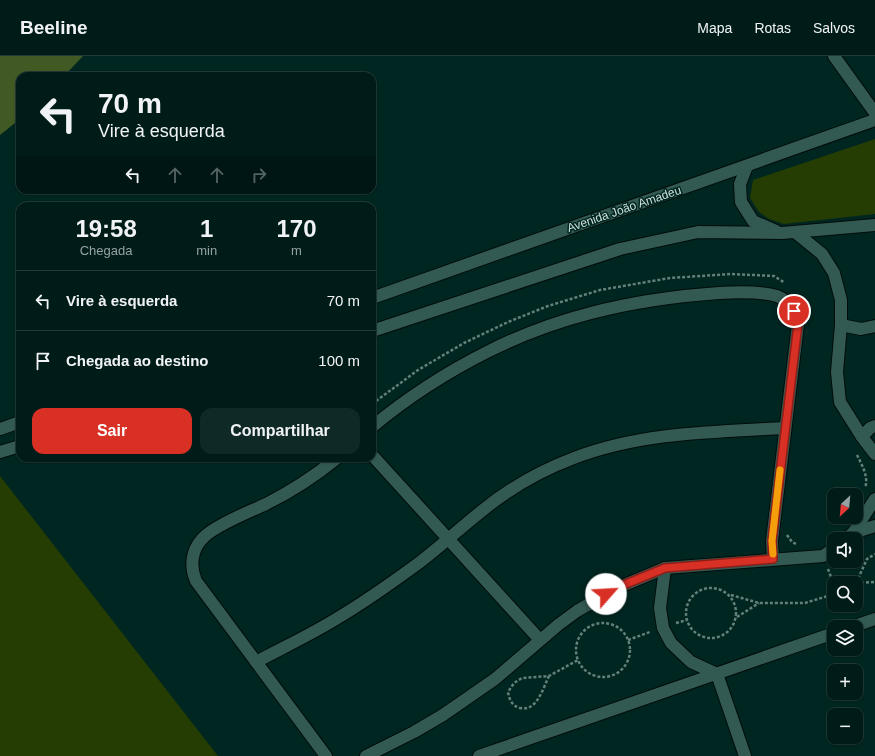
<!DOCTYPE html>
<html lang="pt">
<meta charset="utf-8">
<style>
:root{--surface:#001c19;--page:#0e2926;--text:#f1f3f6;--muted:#95a1a2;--line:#223a38;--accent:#d93025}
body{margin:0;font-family:Helvetica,sans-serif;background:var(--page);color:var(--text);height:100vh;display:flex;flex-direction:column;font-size:15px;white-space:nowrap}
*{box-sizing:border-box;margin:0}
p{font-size:13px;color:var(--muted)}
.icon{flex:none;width:22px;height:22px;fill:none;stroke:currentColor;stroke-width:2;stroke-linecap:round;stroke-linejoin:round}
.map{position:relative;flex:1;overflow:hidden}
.drawer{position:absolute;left:16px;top:146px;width:360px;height:260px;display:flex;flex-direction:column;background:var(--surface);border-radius:12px;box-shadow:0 1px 3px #0004,0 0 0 1px var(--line)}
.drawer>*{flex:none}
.guide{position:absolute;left:16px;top:16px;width:360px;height:122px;border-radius:12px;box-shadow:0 1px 3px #0004,0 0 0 1px var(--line);background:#001c19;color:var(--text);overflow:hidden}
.needle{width:26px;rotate:206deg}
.tools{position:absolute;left:827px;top:432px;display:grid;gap:8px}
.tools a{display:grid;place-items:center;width:36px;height:36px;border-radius:8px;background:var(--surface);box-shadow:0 1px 3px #0004,0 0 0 1px var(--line);font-size:20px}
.pin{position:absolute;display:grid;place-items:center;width:34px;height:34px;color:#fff;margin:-17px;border:2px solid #fff;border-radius:50%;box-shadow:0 1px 4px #0007}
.me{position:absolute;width:44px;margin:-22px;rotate:64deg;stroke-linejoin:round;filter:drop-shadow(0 0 3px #0008)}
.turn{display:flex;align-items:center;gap:14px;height:84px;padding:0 16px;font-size:18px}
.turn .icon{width:52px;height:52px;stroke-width:2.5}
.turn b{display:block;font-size:28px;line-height:34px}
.lanes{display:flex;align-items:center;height:38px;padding:0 16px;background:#0003;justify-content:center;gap:20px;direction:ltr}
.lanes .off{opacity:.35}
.eta{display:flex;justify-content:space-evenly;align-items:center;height:68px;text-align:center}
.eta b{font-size:24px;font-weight:700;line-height:28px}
.primary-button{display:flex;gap:8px;margin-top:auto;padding:8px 16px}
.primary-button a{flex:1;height:46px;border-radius:12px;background:var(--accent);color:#fff;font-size:16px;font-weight:700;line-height:46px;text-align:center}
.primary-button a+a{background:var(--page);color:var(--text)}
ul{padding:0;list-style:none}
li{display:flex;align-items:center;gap:12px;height:60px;padding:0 16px;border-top:1px solid var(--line)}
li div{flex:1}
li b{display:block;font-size:15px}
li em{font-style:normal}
header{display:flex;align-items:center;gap:24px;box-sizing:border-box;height:56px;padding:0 20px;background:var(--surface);border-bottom:1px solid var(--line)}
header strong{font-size:19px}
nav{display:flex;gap:22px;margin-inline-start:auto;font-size:14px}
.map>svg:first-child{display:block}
.green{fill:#253c03}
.forest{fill:#415a24}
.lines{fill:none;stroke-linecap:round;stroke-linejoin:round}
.minor-casing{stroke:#000d0a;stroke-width:14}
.tertiary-casing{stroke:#000d0a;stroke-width:14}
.path{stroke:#63807c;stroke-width:2.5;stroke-dasharray:3 2;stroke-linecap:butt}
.minor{stroke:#335953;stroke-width:12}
.tertiary{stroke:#335953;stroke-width:12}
.route-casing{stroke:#8d1f18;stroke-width:10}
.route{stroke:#d93025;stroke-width:7}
.slow{stroke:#f59e0b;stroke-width:7}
.labels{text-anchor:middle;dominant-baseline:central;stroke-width:3;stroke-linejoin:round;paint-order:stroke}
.street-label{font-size:12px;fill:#cce0dc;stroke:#002621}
</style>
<header>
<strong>Beeline</strong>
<nav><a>Mapa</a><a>Rotas</a><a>Salvos</a></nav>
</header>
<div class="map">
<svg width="875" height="700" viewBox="0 0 875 700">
<rect width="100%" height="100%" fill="#002621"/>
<g class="green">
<polygon points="875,83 875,158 784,168 769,163 759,156 750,142 753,124"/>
<polygon points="0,420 218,700 0,700"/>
</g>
<polygon class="forest" points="0,0 83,0 64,20 20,20 20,63 0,79"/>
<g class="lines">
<g class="minor-casing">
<g id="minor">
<polyline points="834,0 875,57"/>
<polyline points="795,176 822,198 834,217 841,244 841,269 837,316 840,346 862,381 875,398"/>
<polyline points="841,269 861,273 875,270"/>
<path d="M 372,371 C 408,341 447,316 489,295 C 521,279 556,266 591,257 C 633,246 676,240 719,237 C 737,236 760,235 777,240 C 789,245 796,255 798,268 L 772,485 L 773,503"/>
<polyline points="862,381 870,372 875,370"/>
<polyline points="372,399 540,584"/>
<polyline points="853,477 875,443"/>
<polyline points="845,483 853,477 875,470"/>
<polyline points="665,512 660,552 663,572 671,587 691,606 717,618 745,700"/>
<polyline points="852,571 875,563"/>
<path d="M 256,606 C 282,592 310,579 336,563 C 363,547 390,528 416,509 C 439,492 460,472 483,454 C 510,432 542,414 574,402 C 642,376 714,376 785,372"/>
<path d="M 326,700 L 196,525 C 190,511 191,495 202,483 C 213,470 249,456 266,448 C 292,435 315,420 337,402"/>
<polyline points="366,700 414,676 443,659 495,623 558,569 577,555 617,532 665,512 823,500 834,492"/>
<polyline points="479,700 834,577"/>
</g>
</g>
<g class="tertiary-casing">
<g id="tertiary">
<polyline points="747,110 740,128 741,146 753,165 776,175"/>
<polyline points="372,242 875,64"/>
<polyline points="372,275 620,193 698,176 782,177 875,169"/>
<polyline points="0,373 20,366"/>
<polyline points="0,396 20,390"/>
</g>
</g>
<g class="path">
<polyline points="372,348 418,314 464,287 508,266 548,250 600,234 670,222 731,218 774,220 785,227"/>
<path d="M 857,399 C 862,409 869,421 865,432"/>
<polyline points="787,479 792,486 796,488"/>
<polyline points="828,513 834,529"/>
<polyline points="856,527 867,503 875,498"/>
<polyline points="856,527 875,526"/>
<circle cx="711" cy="557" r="25"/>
<polyline points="731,539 759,547 805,547 834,538"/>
<polyline points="737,561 759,547"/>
<polyline points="676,567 687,564"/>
<circle cx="603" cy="594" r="27"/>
<polyline points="628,584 650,576"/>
<path d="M 549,620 C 543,632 537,656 520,652 C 512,650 509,643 508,636 L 514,627 L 522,622 L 549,620 L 578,604"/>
</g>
<use href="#minor" class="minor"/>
<use href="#tertiary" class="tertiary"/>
</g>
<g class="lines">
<g class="route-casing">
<polyline id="route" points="606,538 616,532 665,512 773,503 772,485 798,268 794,255"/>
</g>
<use href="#route" class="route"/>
<polyline class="slow" points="773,498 772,485 780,414"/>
</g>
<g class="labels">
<g class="street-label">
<text transform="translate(624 153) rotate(-19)">Avenida João Amadeu</text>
</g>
</g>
</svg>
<div class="tools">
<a><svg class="needle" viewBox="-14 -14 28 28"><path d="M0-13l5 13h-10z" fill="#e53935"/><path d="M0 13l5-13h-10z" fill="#95a1a2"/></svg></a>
<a><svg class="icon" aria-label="sound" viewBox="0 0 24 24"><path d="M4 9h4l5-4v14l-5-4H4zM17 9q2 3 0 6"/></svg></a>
<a><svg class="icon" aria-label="search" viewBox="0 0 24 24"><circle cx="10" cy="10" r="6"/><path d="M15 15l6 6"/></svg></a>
<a><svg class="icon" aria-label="layers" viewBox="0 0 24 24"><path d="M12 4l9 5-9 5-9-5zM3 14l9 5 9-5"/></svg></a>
<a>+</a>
<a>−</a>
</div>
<div class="pin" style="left:794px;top:255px;background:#d93025"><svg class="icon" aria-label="arrive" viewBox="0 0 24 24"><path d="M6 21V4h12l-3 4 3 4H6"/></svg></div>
<svg class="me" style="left:606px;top:538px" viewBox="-20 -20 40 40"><circle r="19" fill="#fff"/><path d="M0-13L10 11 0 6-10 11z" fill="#d93025"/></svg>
<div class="guide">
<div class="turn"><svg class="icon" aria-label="left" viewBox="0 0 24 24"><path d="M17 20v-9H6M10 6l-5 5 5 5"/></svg><div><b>70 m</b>Vire à esquerda</div></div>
<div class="lanes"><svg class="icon" aria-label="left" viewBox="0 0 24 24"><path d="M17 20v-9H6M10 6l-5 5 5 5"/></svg><svg class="icon off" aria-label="ahead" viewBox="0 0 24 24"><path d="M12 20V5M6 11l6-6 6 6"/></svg><svg class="icon off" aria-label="ahead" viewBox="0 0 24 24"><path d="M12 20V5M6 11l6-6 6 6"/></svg><svg class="icon off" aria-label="right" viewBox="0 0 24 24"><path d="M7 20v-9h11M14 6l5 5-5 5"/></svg></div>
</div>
<section class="drawer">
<div class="eta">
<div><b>19:58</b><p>Chegada</p></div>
<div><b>1</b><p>min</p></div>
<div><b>170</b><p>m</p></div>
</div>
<ul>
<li><svg class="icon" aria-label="left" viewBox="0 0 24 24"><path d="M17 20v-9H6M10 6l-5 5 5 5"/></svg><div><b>Vire à esquerda</b></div><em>70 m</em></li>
<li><svg class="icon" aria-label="arrive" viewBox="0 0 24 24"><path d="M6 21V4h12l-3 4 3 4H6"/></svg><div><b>Chegada ao destino</b></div><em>100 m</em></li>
</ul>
<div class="primary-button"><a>Sair</a><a>Compartilhar</a></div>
</section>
</div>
